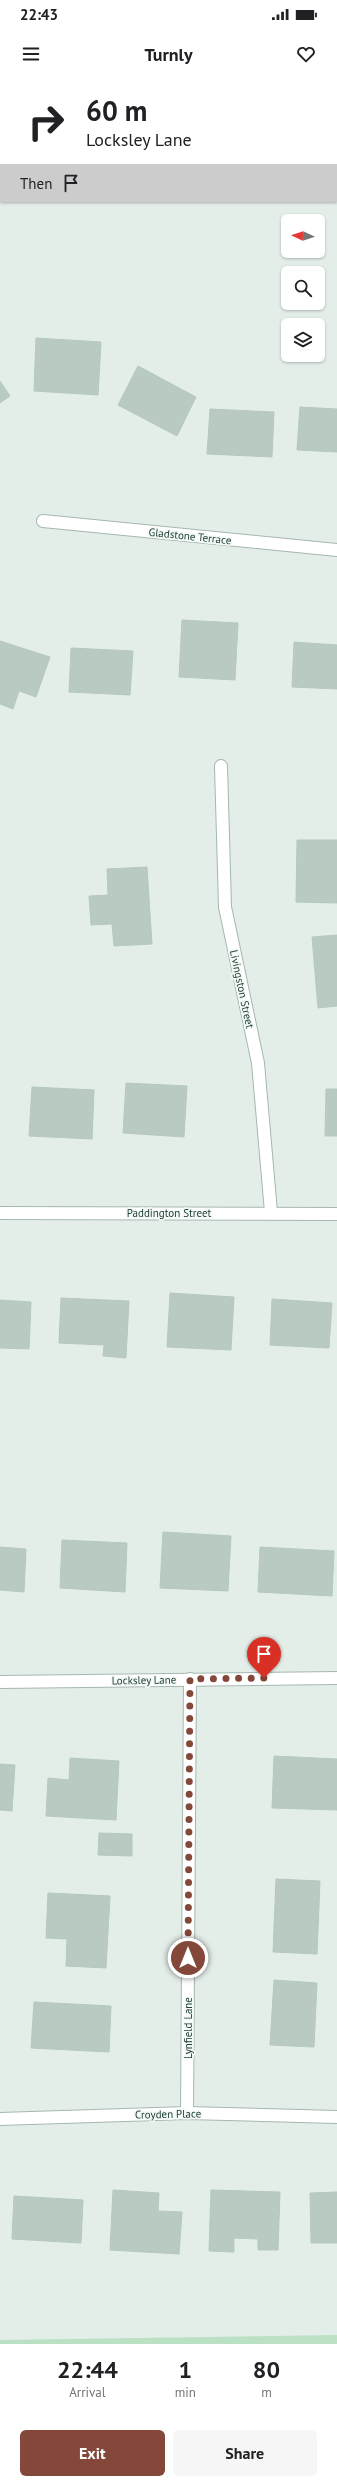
<!DOCTYPE html>
<style>
:root{--surface:#fff;--page:#f6f6f6;--text:#202124;--muted:#757577;--accent:#83483a}
body{margin:0;font-family:"PT Sans",sans-serif;background:var(--page);color:var(--text);height:100vh;display:flex;flex-direction:column;font-size:15px;white-space:nowrap}
*{box-sizing:border-box;margin:0}
p{font-size:13px;color:var(--muted)}
.icon{flex:none;width:22px;height:22px;fill:none;stroke:currentColor;stroke-width:2;stroke-linecap:round;stroke-linejoin:round}
.map{position:relative;height:2264px;overflow:hidden}
.details{display:flex;flex-direction:column;background:var(--surface);flex:1}
.details>*{flex:none}
.guide{position:absolute;left:0px;top:0px;width:337px;height:122px;box-shadow:0 1px 3px #0004;background:#fff;color:var(--text);overflow:hidden}
.needle{width:26px;rotate:273deg}
.buttons{position:absolute;left:281px;top:134px;display:grid;gap:8px}
.buttons a{display:grid;place-items:center;width:44px;height:44px;border-radius:6px;background:var(--surface);box-shadow:0 1px 3px #0004;font-size:20px}
.pin{position:absolute;display:grid;place-items:center;width:34px;height:34px;color:#fff;margin:-41px -17px;border-radius:50% 50% 50% 0;rotate:-45deg;box-shadow:0 0 4px #0007}
.pin .icon{rotate:45deg}
.me{position:absolute;width:44px;margin:-22px;rotate:0deg;stroke-linejoin:round;filter:drop-shadow(0 0 3px #0008)}
.turn{display:flex;align-items:center;gap:14px;height:84px;padding:0 20px;font-size:18px}
.turn .icon{width:52px;height:52px;stroke-width:2.5}
.turn b{display:block;font-size:28px;line-height:34px}
.then{display:flex;align-items:center;height:38px;padding:0 20px;background:#0003;gap:8px;font-size:15px}
.eta{display:flex;justify-content:space-evenly;align-items:center;height:68px;text-align:center}
.eta b{font-size:24px;font-weight:700;line-height:28px}
.button{display:flex;gap:8px;margin-top:auto;padding:8px 20px}
.button a{flex:1;height:46px;border-radius:6px;background:var(--accent);color:#fff;font-size:16px;font-weight:700;line-height:46px;text-align:center}
.button a+a{background:var(--page);color:var(--text)}
.status{display:flex;justify-content:space-between;align-items:center;height:28px;padding:0 20px;background:var(--surface);direction:ltr}
.status svg{height:11px;fill:currentColor}
header{display:flex;justify-content:space-between;align-items:center;height:52px;padding:0 20px;background:var(--surface);font-size:18px;font-weight:700}
.map>svg:first-child{display:block}
.green{fill:#bbe1c4}
.building{fill:#b9cac2;stroke:#b5c9c0}
.lines{fill:none;stroke-linecap:round;stroke-linejoin:round}
.minor-casing{stroke:#a6b7b0;stroke-width:14}
.minor{stroke:#fff;stroke-width:12}
.route{stroke:#83483a;stroke-width:7;stroke-dasharray:0 12.6}
.labels{text-anchor:middle;dominant-baseline:central;stroke-width:3.5;stroke-linejoin:round;paint-order:stroke}
.street-label{font-size:11px;fill:#214238;stroke:#f5faf7}
</style>
<div class="status"><b>22:43</b><svg viewBox="0 0 49 12"><path d="M0 12V9h3v3zM5 12V6h3v6zM10 12V3h3v9zM15 12V0h3v12zM26 1h20v11H26zM47 4h2v5h-2z"/></svg></div>
<header><svg class="icon" aria-label="menu" viewBox="0 0 24 24"><path d="M4 6h16M4 12h16M4 18h16"/></svg>Turnly<svg class="icon" aria-label="heart" viewBox="0 0 24 24"><path d="M12 20l-8-8c-3-5 5-10 8-4 3-6 11-1 8 4z"/></svg></header>
<div class="map">
<svg width="337" height="2264" viewBox="0 0 337 2264">
<rect width="100%" height="100%" fill="#e4eee9"/>
<polygon class="green" points="337,2255 337,2264 0,2264 0,2260"/>
<g class="building">
<rect x="336" y="69" width="1" height="44"/>
<polygon points="36,258 101,262 98,315 34,311"/>
<polygon points="138,286 196,317 177,356 118,325"/>
<polygon points="0,301 10,316 0,323"/>
<polygon points="300,327 337,329 337,372 297,370"/>
<polygon points="210,329 274,332 272,377 207,374"/>
<polygon points="182,540 238,543 235,600 179,597"/>
<polygon points="0,561 50,577 36,617 19,611 13,629 0,624"/>
<polygon points="294,562 337,565 337,609 292,607"/>
<polygon points="71,568 133,571 130,615 69,612"/>
<polygon points="297,760 337,760 337,823 296,822"/>
<polygon points="147,787 152,864 114,866 112,844 91,845 89,816 108,815 107,789"/>
<polygon points="337,855 337,926 318,928 312,857"/>
<polygon points="126,1003 187,1006 184,1057 123,1053"/>
<polygon points="32,1007 94,1010 92,1059 29,1056"/>
<polygon points="326,1009 337,1009 337,1056 325,1056"/>
<polygon points="170,1213 234,1217 231,1270 167,1267"/>
<polygon points="61,1218 129,1221 126,1278 103,1276 104,1265 59,1263"/>
<polygon points="272,1219 332,1223 329,1268 270,1265"/>
<polygon points="0,1220 31,1222 29,1269 0,1268"/>
<polygon points="163,1452 231,1456 228,1511 160,1508"/>
<polygon points="62,1460 127,1463 125,1512 60,1508"/>
<polygon points="0,1467 26,1469 24,1512 0,1510"/>
<polygon points="260,1467 334,1471 332,1516 258,1512"/>
<polygon points="274,1676 337,1679 337,1730 272,1728"/>
<polygon points="70,1678 119,1681 116,1740 46,1736 48,1698 69,1700"/>
<polygon points="0,1684 15,1685 12,1731 0,1730"/>
<polygon points="99,1753 132,1754 132,1776 98,1775"/>
<polygon points="276,1799 320,1801 317,1874 273,1872"/>
<polygon points="48,1813 110,1816 106,1888 66,1886 67,1859 46,1858"/>
<polygon points="274,1900 317,1903 314,1967 270,1965"/>
<polygon points="34,1922 111,1926 109,1972 31,1968"/>
<polygon points="113,2110 159,2113 158,2131 182,2132 179,2174 110,2170"/>
<polygon points="211,2110 280,2112 278,2170 258,2170 258,2159 234,2158 234,2172 209,2171"/>
<polygon points="337,2112 337,2163 311,2163 310,2113"/>
<polygon points="14,2116 83,2120 81,2163 12,2159"/>
</g>
<g class="lines">
<g class="minor-casing">
<g id="minor">
<polyline points="43,441 337,470"/>
<polyline points="221,686 225,827 258,983 271,1132"/>
<polyline points="0,1133 337,1134"/>
<polyline points="0,1602 337,1598"/>
<polyline points="187,2033 190,1599"/>
<polyline points="0,2039 187,2033 337,2037"/>
</g>
</g>
<use href="#minor" class="minor"/>
</g>
<g class="lines">
<polyline class="route" points="188,1878 190,1599 264,1598"/>
</g>
<g class="labels">
<g class="street-label">
<text transform="translate(190 456) rotate(6)">Gladstone Terrace</text>
<text transform="translate(242 909) rotate(78)">Livingston Street</text>
<text x="169" y="1133">Paddington Street</text>
<text transform="translate(144 1600) rotate(-1)">Locksley Lane</text>
<text transform="translate(188 1948) rotate(-90)">Lynfield Lane</text>
<text transform="translate(168 2034) rotate(-1)">Croyden Place</text>
</g>
</g>
</svg>
<div class="buttons">
<a><svg class="needle" viewBox="-14 -14 28 28"><path d="M0-13l5 13h-10z" fill="#e53935"/><path d="M0 13l5-13h-10z" fill="#757577"/></svg></a>
<a><svg class="icon" aria-label="search" viewBox="0 0 24 24"><circle cx="10" cy="10" r="6"/><path d="M15 15l6 6"/></svg></a>
<a><svg class="icon" aria-label="layers" viewBox="0 0 24 24"><path d="M12 4l9 5-9 5-9-5zM3 14l9 5 9-5"/></svg></a>
</div>
<div class="pin" style="left:264px;top:1598px;background:#d93025"><svg class="icon" aria-label="arrive" viewBox="0 0 24 24"><path d="M6 21V4h12l-3 4 3 4H6"/></svg></div>
<svg class="me" style="left:188px;top:1878px" viewBox="-20 -20 40 40"><circle r="17" fill="#83483a" stroke="#fff" stroke-width="3"/><path d="M0-11L8 9 0 5-8 9z" fill="#fff"/></svg>
<div class="guide">
<div class="turn"><svg class="icon" aria-label="right" viewBox="0 0 24 24"><path d="M7 20v-9h11M14 6l5 5-5 5"/></svg><div><b>60 m</b>Locksley Lane</div></div>
<div class="then">Then<svg class="icon" aria-label="arrive" viewBox="0 0 24 24"><path d="M6 21V4h12l-3 4 3 4H6"/></svg></div>
</div>
</div>
<section class="details">
<div class="eta">
<div><b>22:44</b><p>Arrival</p></div>
<div><b>1</b><p>min</p></div>
<div><b>80</b><p>m</p></div>
</div>
<div class="button"><a>Exit</a><a>Share</a></div>
</section>
